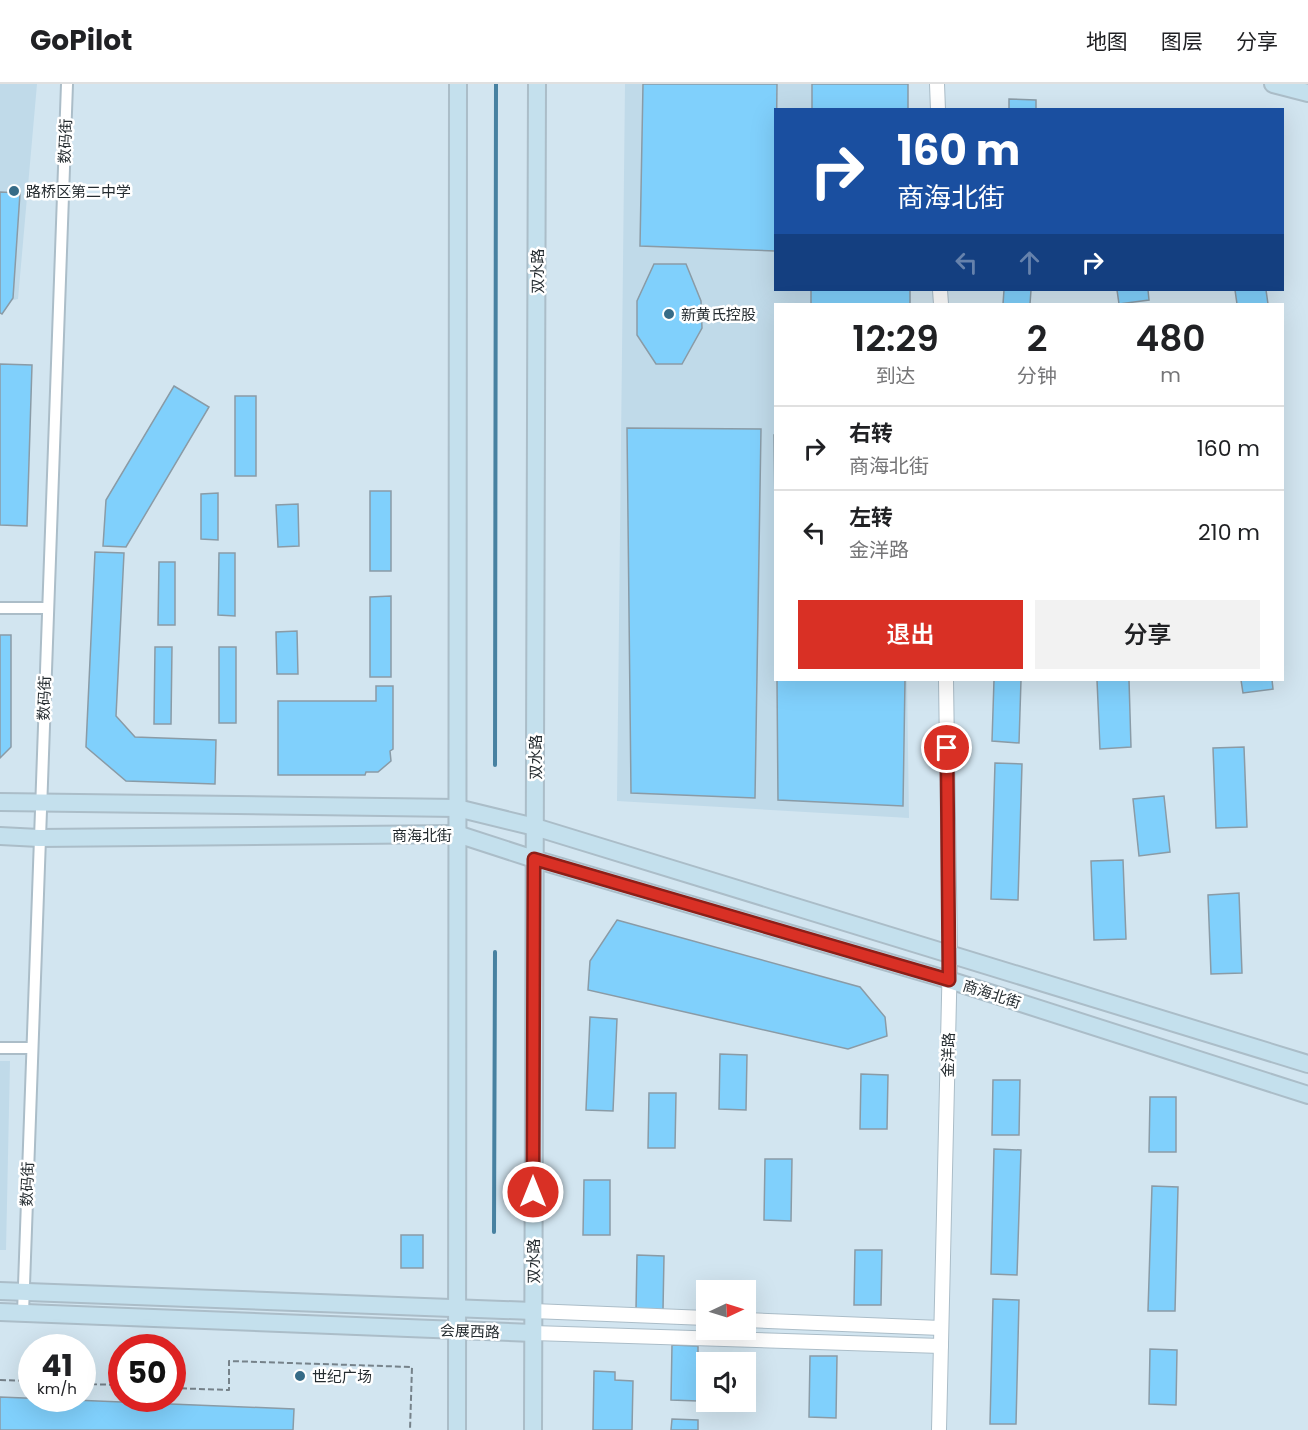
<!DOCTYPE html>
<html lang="zh">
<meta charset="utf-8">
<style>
:root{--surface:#fff;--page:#f2f2f2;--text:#202124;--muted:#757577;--line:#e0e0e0;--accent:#d93025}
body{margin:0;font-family:Poppins,"Noto Sans SC",sans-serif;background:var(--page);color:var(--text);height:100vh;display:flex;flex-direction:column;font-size:22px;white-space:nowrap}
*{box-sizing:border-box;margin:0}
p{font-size:20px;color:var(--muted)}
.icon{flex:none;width:33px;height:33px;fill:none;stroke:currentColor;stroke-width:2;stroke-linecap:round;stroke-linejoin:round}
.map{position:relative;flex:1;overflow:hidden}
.side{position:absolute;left:774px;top:219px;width:510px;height:378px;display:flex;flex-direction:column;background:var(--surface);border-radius:0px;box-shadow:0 6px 24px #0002}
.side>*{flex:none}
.guide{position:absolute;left:774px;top:24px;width:510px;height:183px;border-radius:0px;box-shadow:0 6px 24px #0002;background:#1a4fa0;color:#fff;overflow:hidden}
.needle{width:39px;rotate:86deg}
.controls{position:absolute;left:696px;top:1196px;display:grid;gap:12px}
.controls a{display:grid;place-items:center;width:60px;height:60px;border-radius:0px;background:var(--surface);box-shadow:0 6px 24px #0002;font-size:30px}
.speed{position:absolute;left:18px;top:1250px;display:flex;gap:12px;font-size:30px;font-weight:700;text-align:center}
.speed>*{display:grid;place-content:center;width:78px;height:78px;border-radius:50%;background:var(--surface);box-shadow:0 6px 24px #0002;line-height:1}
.speed small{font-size:15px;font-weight:400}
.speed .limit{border:9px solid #d22;background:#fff;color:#111}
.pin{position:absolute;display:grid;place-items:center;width:51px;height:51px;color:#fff;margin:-26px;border:3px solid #fff;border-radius:50%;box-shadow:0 2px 6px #0007}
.me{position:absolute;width:66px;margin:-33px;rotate:0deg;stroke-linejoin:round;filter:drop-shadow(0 0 4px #0008)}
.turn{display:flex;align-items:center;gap:21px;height:126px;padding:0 24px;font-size:27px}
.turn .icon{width:78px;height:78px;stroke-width:2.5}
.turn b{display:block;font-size:42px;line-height:51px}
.lanes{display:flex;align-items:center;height:57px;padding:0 24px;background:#0003;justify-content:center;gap:30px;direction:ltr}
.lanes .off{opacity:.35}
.eta{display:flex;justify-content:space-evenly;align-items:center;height:102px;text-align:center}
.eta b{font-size:36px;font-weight:600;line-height:42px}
.cta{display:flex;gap:12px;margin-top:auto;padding:12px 24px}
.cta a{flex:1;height:69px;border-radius:0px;background:var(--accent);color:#fff;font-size:24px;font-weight:600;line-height:69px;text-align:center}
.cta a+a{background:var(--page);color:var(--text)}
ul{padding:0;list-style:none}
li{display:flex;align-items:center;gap:18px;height:84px;padding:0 24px;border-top:2px solid var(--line)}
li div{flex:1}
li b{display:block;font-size:22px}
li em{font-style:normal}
header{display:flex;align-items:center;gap:36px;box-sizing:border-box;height:84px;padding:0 30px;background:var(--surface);border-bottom:2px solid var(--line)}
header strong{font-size:28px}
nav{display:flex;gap:33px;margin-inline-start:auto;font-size:21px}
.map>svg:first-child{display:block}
.built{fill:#c0dae9}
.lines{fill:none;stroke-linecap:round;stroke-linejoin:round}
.stream{stroke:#4781a1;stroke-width:4}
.building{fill:#80d0fc;stroke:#8a9ba6;stroke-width:1.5}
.minor-casing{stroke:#abbdc8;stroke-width:14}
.tertiary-casing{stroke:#abbdc8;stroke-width:16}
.secondary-casing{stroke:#abbdc8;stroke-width:20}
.path{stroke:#76828a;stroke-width:2;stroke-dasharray:6 3;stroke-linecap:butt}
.minor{stroke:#fff;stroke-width:10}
.tertiary{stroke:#fff;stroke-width:14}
.secondary{stroke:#c4e0ed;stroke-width:16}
.route-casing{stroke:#8d1f18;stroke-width:15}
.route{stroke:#d93025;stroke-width:10}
.poi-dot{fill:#366b87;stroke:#fff;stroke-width:2}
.labels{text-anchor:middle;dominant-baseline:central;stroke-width:5;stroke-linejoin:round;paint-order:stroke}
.street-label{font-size:15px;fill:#252c30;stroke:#fff}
.poi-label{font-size:15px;fill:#252c30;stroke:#fff;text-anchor:start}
</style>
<header>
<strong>GoPilot</strong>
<nav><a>地图</a><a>图层</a><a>分享</a></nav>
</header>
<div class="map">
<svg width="1308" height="1346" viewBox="0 0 1308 1346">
<rect width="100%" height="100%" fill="#d2e5f0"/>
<g class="built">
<polygon points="0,0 37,0 18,215 0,219"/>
<polygon points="625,0 901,0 901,25 776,26 776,206 903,206 903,220 776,220 776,596 907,596 909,734 617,717"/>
<polygon points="0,977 10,977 6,1166 0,1166"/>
</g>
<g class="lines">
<g class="stream">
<polyline points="495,681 496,0"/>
<polyline points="494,1148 495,868"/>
</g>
</g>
<g class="building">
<polygon points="643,0 777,0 775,167 640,162"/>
<rect x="812" y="0" width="96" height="26"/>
<polygon points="1009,15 1036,16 1036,26 1009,26"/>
<polygon points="0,108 20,109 13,214 2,230 0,229"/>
<polygon points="654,180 686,180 701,217 702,244 682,280 656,280 637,251 637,217"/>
<rect x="811" y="206" width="99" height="14"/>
<polygon points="1004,206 1031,206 1030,220 1003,220"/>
<polygon points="1117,206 1148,206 1149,216 1119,220"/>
<polygon points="1235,206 1266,206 1268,220 1237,220"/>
<polygon points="0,280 32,281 27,442 0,441"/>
<polygon points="174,302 209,323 126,463 103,462 106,416"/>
<rect x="235" y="312" width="21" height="80"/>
<polygon points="627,344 761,345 755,714 631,709"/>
<polygon points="774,351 776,351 776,492"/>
<rect x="370" y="407" width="21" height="80"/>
<polygon points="218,409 218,456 201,455 201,410"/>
<polygon points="298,420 299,462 278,463 276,421"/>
<polygon points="95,468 124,469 116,632 135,653 216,656 215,700 126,697 86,663"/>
<polygon points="219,469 235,469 235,532 218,531"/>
<polygon points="159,478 175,478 175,541 158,541"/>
<polygon points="391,512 391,593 370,593 370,513"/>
<polygon points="297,547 298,590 277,590 276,548"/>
<polygon points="0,551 11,551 11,663 0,674"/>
<polygon points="155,563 172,563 171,640 154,640"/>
<rect x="219" y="563" width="17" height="76"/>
<polygon points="777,596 905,596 903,722 778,716"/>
<polygon points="994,596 1021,596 1019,659 992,657"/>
<polygon points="1097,596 1129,596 1131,663 1100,665"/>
<polygon points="1241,596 1272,596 1273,605 1243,609"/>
<polygon points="376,602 393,602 393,665 390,667 391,677 378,688 366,688 365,691 278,691 278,617 376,617"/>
<polygon points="1244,663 1247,743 1216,744 1213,664"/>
<polygon points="995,679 1022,680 1018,816 991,815"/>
<polygon points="1164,712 1170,768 1139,772 1133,715"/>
<polygon points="1123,776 1126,855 1094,856 1091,777"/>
<polygon points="1239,809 1242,889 1211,890 1208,811"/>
<polygon points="617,836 860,903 885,933 887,952 848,965 588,906 590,877"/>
<polygon points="590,933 617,935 613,1027 586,1026"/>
<polygon points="720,970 747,971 746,1026 719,1025"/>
<polygon points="861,990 888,991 887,1045 860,1045"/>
<polygon points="993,996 1020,996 1019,1051 992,1051"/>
<polygon points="649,1009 676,1009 675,1064 648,1064"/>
<polygon points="1150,1013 1176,1013 1176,1068 1149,1068"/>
<polygon points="994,1065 1021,1066 1017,1191 991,1190"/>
<polygon points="765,1075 792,1075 791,1137 764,1136"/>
<polygon points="584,1096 610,1096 610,1151 583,1151"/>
<polygon points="1152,1102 1178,1103 1175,1227 1148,1227"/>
<rect x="401" y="1151" width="22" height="33"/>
<polygon points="855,1166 882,1166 881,1221 854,1221"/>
<polygon points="637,1171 664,1172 663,1226 636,1226"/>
<polygon points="993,1215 1019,1216 1016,1340 990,1340"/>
<polygon points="672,1261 698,1262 698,1317 671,1316"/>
<polygon points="1150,1265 1177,1266 1176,1321 1149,1320"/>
<polygon points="810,1272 837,1272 836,1334 809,1333"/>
<polygon points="594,1287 615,1288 615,1296 633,1297 632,1346 593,1346"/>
<polygon points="0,1313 294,1325 293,1346 0,1346"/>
<polygon points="672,1335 698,1336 698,1346 671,1346"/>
</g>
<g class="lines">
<g class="minor-casing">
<g id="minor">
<polyline points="0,524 47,524"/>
<polyline points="0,964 32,964"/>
<polyline points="23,1229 67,0"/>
</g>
</g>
<g class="tertiary-casing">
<g id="tertiary">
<polyline points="937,0 938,26"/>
<polyline points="940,206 941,220"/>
<polyline points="533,1227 706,1234"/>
<polyline points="746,1236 941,1244"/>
<polyline points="533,1249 941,1262"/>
<polyline points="939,1346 950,871 946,596"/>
</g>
</g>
<g class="secondary-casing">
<g id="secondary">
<polyline points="1273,0 1308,9"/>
<polyline points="0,718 457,724 535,743 1308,980"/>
<polyline points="0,752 39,754 457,750 534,775 949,896 1308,1011"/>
<polyline points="0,1207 533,1227"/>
<polyline points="0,1228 533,1249"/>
<polyline points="457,1346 458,0"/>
<polyline points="533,1346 537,0"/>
</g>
</g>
<g class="path">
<polyline points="0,1296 32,1297"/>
<polyline points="82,1300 122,1301"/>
<polyline points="172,1304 229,1306 229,1277 412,1283 410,1346"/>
</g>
<use href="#minor" class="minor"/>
<use href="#tertiary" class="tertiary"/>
<use href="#secondary" class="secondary"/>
</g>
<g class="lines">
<g class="route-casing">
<polyline id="route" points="533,1108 534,775 949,896 947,664"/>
</g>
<use href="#route" class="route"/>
</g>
<g class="poi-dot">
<circle cx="14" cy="107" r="6"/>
<circle cx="669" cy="230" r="6"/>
<circle cx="300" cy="1292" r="6"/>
</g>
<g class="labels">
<g class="street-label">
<text transform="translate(65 57) rotate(-88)">数码街</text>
<text transform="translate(537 187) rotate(-90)">双水路</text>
<text transform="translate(44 614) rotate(-88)">数码街</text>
<text transform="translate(535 673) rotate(-90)">双水路</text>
<text x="422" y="751">商海北街</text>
<text transform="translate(992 910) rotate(18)">商海北街</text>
<text transform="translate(948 971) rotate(-89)">金洋路</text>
<text transform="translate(27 1100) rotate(-88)">数码街</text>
<text transform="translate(533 1177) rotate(-90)">双水路</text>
<text transform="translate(470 1247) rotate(2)">会展西路</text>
</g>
<g class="poi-label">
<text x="26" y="107">路桥区第二中学</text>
<text x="681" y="230">新黄氏控股</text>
<text x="312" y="1292">世纪广场</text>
</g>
</g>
</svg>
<div class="controls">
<a><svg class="needle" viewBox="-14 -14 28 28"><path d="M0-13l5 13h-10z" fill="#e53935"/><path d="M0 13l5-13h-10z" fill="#757577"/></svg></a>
<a><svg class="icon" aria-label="sound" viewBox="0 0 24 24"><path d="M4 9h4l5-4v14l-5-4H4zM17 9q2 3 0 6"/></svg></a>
</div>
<div class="speed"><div>41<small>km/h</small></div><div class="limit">50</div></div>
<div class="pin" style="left:947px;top:664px;background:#d93025"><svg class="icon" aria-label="arrive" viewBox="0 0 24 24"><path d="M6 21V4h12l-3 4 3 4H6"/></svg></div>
<svg class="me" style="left:533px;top:1108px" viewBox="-20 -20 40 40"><circle r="17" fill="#d93025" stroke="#fff" stroke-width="3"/><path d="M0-11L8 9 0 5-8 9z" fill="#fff"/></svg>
<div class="guide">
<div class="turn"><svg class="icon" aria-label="right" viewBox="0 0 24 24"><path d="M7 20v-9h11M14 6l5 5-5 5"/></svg><div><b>160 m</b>商海北街</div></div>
<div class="lanes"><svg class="icon off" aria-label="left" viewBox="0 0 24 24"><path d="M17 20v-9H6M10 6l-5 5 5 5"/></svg><svg class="icon off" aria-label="ahead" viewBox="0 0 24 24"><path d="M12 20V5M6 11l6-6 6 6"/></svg><svg class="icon" aria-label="right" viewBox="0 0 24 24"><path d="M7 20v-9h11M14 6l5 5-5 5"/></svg></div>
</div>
<section class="side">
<div class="eta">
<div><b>12:29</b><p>到达</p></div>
<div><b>2</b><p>分钟</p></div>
<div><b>480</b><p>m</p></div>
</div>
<ul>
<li><svg class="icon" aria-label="right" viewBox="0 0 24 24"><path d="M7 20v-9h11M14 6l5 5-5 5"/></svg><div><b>右转</b><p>商海北街</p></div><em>160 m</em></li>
<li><svg class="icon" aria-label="left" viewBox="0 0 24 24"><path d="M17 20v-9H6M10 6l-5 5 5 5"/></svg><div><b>左转</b><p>金洋路</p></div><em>210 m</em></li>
</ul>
<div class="cta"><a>退出</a><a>分享</a></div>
</section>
</div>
